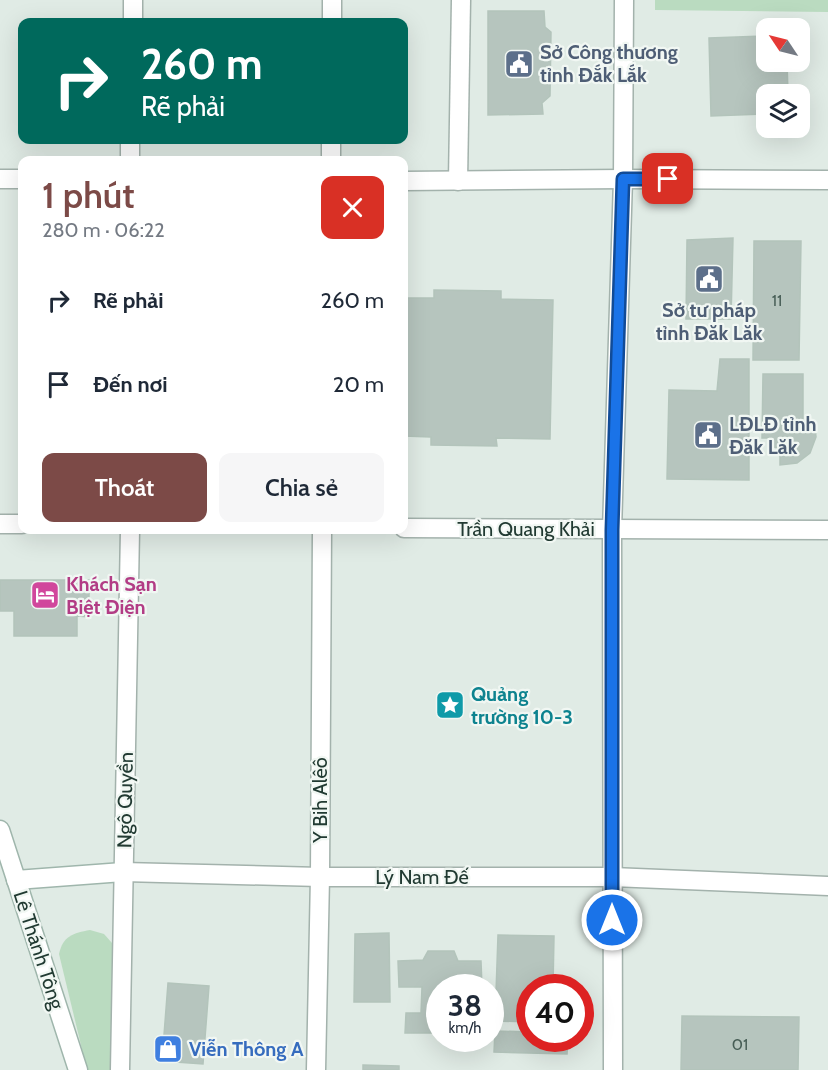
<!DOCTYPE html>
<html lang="vi">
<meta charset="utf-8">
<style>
:root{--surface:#fff;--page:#f6f6f7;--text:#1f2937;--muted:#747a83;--accent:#7c4a47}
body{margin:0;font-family:Cabin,sans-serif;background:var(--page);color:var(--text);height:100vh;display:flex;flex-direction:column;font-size:22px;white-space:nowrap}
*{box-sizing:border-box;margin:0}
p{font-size:20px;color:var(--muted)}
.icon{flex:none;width:33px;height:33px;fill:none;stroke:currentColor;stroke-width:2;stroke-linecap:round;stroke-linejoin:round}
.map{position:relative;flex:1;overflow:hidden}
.details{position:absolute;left:18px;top:156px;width:390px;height:378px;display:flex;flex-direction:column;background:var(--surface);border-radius:12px;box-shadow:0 6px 24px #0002}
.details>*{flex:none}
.guide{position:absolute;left:18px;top:18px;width:390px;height:126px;border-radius:12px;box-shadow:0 6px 24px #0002;background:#00695c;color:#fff;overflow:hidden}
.needle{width:39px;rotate:305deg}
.tools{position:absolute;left:756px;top:18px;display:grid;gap:12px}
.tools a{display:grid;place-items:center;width:54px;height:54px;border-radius:12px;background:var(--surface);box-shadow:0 6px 24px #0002;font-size:30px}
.speed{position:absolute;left:426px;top:974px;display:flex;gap:12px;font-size:30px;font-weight:700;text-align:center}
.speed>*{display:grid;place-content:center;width:78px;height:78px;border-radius:50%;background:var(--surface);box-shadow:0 6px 24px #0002;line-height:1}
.speed small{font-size:15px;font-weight:400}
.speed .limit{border:9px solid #d22;background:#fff;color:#111}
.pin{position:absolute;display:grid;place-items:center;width:51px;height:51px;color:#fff;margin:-26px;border-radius:12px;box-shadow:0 3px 9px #0006}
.me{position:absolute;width:66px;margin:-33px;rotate:0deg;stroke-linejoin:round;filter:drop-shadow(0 0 4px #0008)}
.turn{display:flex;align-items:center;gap:21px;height:126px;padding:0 24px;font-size:27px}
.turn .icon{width:78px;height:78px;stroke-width:2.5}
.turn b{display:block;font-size:42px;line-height:51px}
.round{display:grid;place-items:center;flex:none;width:63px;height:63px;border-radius:12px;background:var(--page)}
.headline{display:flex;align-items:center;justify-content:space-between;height:102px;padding:0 24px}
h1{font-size:36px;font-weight:600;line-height:45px;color:var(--accent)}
.cta{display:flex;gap:12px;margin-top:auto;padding:12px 24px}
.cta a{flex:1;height:69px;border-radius:12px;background:var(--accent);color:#fff;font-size:24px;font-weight:600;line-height:69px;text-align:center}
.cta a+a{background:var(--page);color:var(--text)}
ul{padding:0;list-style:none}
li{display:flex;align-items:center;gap:18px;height:84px;padding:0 24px}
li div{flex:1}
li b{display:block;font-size:22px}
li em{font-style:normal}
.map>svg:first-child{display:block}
.green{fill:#badbc0}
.building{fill:#b6c5be;stroke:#b3c4bb;stroke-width:1.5}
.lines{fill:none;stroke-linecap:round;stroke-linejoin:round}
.minor-casing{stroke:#a3b2ac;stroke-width:21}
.tertiary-casing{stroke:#a3b2ac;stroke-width:21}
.secondary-casing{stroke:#9fb6ac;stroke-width:21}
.minor{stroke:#fff;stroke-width:18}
.tertiary{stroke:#fff;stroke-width:18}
.secondary{stroke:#fff;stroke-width:18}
.route-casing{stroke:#114b97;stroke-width:15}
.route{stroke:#1a73e8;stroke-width:10}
.labels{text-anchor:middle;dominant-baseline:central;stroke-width:4.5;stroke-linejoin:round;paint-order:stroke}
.number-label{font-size:16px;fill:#465d55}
.service-label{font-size:20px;font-weight:bold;fill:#4e5e75;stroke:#f1f7f3;text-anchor:start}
.street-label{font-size:20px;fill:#213a32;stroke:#f1f7f3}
.hotel-label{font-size:20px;font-weight:bold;fill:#b23c85;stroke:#f1f7f3;text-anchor:start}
.culture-label{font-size:20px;font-weight:bold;fill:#0d838f;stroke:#f1f7f3;text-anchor:start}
.shop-label{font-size:20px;font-weight:bold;fill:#366cbe;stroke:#f1f7f3;text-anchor:start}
</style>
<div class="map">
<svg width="828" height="1070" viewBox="0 0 828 1070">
<rect width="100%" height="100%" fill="#e0ebe5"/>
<g class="green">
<polygon points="655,0 828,0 828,12 655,10"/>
<path d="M 90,930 L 104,934 L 112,943 L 113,1070 L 87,1070 L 59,954 C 63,936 73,933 90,930 Z"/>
</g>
<g class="building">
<polygon points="488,11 544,11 545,27 551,32 550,96 542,103 543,114 488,115"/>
<polygon points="766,36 766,62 787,62 788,94 766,94 766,114 711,116 709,38"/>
<polygon points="733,238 731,319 686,319 687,240"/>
<polygon points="754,241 801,241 799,360 753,360"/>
<polygon points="434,290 501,291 501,299 553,300 550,439 496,438 497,446 431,445 431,437 404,436 404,298 434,298"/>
<polygon points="720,359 749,359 749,480 667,479 669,390 717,391"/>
<polygon points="763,374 803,374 803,428 815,428 816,437 810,453 797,463 780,465 780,449 774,447 770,438 762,438"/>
<polygon points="0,580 89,580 89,617 77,616 77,636 14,636 14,611 0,611"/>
<polygon points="389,933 390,1002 354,1002 355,934"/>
<polygon points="498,935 554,936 553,987 530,987 530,1022 495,1021"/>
<polygon points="428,951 454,951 458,961 481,961 482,987 440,987 440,1033 405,1033 406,1013 421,1013 422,987 399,987 398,961 423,960"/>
<polygon points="168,983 209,986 203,1064 162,1061"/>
<polygon points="682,1016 799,1017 798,1070 681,1070"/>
<polygon points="495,1031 530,1032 530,1038 568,1038 567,1054 494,1052"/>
<polygon points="363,1065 399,1066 399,1070 363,1070"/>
</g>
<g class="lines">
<g class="minor-casing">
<g id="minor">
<polyline points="332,22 332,0"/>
<polyline points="331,160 331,140"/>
<polyline points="458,181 461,0"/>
<polyline points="0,524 22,524"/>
<polyline points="404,528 828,530"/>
<polyline points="123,872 320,877 612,877 828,886"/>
<polyline points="316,1070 320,877 322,530"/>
</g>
</g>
<g class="tertiary-casing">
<g id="tertiary">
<polyline points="133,22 133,0"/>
<polyline points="130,160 130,140"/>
<polyline points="0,179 22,179"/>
<polyline points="404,181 623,179 828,180"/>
<polyline points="120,1070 130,530"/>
<polyline points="613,1070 612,530 623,179 624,0"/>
</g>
</g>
<g class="secondary-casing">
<g id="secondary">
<polyline points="0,830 78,1070"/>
<polyline points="16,880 123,872"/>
</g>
</g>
<use href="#minor" class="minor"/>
<use href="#tertiary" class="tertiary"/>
<use href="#secondary" class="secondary"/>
</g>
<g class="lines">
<g class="route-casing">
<polyline id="route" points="612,920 612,530 623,179 668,179"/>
</g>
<use href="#route" class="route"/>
</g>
<defs>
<g id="civic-square" transform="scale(1.5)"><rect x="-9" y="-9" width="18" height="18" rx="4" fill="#5c6f8a" stroke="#f1f7f3"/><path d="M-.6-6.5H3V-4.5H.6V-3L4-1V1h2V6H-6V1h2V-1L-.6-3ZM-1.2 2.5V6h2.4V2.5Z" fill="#fff"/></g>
<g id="hotel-square" transform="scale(1.5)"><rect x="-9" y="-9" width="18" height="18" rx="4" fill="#d1479c" stroke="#f1f7f3"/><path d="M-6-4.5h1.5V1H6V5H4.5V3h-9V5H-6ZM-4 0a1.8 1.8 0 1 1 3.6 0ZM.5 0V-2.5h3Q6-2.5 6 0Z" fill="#fff"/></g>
<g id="sight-square" transform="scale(1.5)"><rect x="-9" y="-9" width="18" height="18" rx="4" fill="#0f9aa8" stroke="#f1f7f3"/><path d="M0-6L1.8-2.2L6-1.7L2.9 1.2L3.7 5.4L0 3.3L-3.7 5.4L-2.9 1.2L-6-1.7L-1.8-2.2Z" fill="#fff"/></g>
<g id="shop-square" transform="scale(1.5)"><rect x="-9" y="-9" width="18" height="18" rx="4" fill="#3f7fe0" stroke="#f1f7f3"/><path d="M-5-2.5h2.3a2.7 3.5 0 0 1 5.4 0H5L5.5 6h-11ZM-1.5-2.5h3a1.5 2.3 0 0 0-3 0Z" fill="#fff"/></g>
</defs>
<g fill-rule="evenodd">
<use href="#civic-square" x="519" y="64"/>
<use href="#civic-square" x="709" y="279"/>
<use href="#civic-square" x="708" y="435"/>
<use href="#hotel-square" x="45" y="595"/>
<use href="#sight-square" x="450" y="705"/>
<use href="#shop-square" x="168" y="1049"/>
</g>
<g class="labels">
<g class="number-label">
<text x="777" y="300">11</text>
<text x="740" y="1044">01</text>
</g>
<g class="service-label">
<text x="540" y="52">Sở Công thương<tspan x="540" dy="23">tỉnh Đắk Lắk</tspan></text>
<text x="709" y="310" text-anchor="middle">Sở tư pháp<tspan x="709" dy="23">tỉnh Đăk Lăk</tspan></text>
<text x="729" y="424">LĐLĐ tỉnh<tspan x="729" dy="23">Đăk Lăk</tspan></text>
</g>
<g class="street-label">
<text x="526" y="529">Trần Quang Khải</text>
<text transform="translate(125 800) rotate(-89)">Ngô Quyền</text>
<text transform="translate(320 800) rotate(-90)">Y Bih Alêô</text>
<text x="422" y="877">Lý Nam Đế</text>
<text transform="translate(39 950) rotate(72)">Lê Thánh Tông</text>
</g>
<g class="hotel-label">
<text x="66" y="584">Khách Sạn<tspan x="66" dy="23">Biệt Điện</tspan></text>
</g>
<g class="culture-label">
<text x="471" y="694">Quảng<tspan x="471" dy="23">trường 10-3</tspan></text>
</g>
<g class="shop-label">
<text x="189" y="1049">Viễn Thông A</text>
</g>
</g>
</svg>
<div class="tools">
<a><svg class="needle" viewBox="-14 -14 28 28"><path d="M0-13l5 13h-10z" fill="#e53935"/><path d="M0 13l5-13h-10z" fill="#747a83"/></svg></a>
<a><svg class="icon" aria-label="layers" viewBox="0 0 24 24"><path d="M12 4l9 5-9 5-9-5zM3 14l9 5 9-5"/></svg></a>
</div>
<div class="speed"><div>38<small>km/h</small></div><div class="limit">40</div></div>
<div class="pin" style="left:668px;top:179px;background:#d93025"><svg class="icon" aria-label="arrive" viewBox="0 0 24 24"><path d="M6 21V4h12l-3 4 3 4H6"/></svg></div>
<svg class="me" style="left:612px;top:920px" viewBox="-20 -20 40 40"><circle r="17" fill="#1a73e8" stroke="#fff" stroke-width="3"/><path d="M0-11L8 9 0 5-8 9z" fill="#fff"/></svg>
<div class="guide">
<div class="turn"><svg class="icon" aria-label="right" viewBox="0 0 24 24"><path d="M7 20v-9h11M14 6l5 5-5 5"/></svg><div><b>260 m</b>Rẽ phải</div></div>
</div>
<section class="details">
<div class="headline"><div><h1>1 phút</h1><p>280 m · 06:22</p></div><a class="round" style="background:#d93025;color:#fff"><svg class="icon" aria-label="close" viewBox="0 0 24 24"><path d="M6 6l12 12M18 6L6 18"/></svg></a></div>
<ul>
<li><svg class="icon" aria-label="right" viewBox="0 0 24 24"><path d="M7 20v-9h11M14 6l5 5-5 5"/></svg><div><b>Rẽ phải</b></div><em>260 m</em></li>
<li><svg class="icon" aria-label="arrive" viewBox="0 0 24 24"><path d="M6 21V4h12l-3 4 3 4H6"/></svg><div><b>Đến nơi</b></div><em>20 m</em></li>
</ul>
<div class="cta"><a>Thoát</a><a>Chia sẻ</a></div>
</section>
</div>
